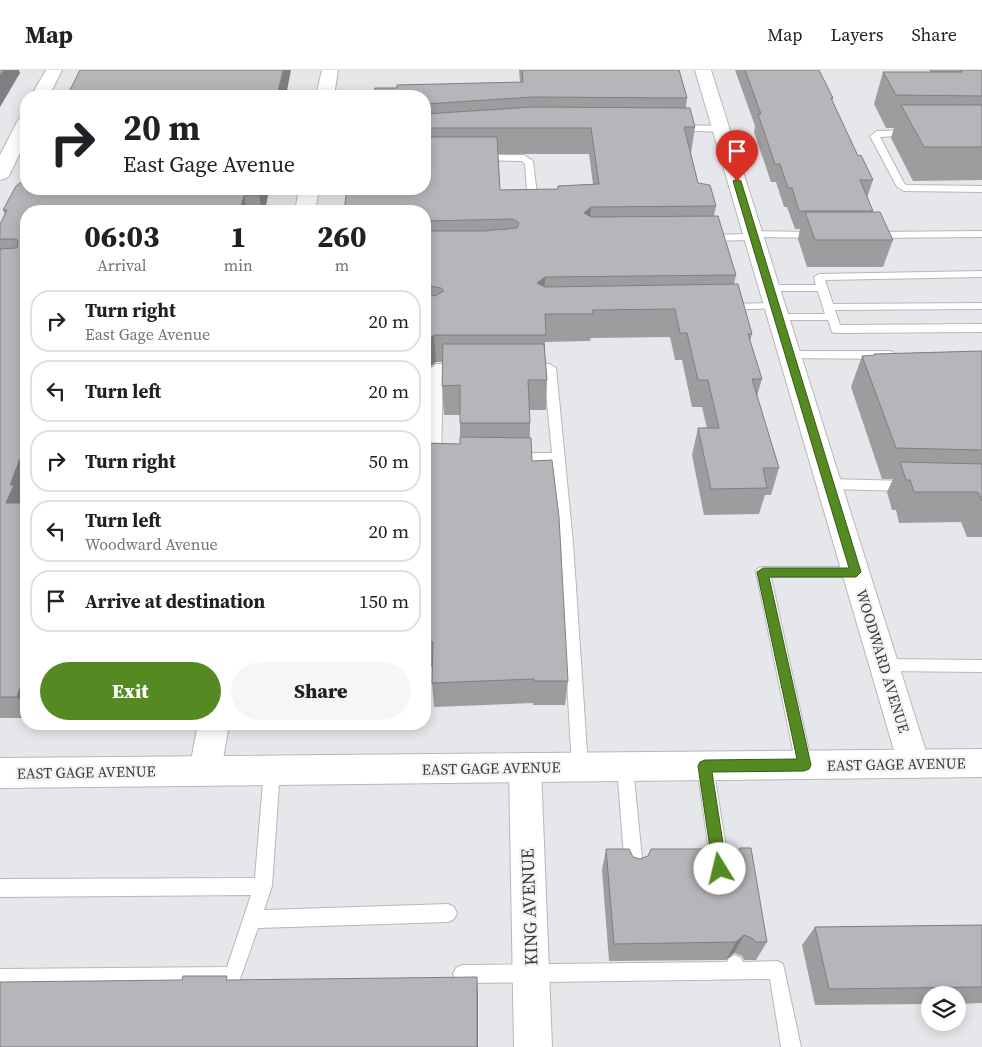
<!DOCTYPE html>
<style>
:root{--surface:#fff;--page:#f6f6f6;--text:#202124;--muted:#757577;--line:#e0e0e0;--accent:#558a22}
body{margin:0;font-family:"Source Serif 4",serif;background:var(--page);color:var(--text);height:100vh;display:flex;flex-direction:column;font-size:19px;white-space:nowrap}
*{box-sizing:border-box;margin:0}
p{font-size:16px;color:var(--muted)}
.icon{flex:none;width:28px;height:28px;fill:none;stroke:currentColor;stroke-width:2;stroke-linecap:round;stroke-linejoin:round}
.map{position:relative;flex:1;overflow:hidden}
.details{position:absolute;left:20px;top:135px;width:411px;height:525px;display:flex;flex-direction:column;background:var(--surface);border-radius:20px;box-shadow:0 2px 12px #0003}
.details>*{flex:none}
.top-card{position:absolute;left:20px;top:20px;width:411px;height:105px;border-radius:20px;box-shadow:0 2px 12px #0003;background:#fff;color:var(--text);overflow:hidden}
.controls{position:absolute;left:921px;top:916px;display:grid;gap:10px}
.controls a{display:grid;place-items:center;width:45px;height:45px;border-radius:50%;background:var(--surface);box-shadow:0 2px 12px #0003;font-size:25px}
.pin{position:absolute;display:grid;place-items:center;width:42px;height:42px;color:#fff;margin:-51px -21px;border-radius:50% 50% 50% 0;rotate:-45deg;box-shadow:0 0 5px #0007}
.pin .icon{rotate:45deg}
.me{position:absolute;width:55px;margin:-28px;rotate:351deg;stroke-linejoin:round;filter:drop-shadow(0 0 4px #0008)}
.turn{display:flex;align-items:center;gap:18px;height:105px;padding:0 20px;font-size:22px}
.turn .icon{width:65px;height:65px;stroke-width:2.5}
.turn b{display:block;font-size:35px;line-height:42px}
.eta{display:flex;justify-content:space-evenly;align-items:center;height:85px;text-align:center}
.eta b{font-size:30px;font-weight:800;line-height:35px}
.action{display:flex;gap:10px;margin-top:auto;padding:10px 20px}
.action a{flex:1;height:58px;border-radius:30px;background:var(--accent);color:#fff;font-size:20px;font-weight:800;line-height:58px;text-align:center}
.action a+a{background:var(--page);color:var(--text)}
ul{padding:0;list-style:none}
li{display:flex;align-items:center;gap:15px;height:62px;margin:0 10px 8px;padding:0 10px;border:2px solid var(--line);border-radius:20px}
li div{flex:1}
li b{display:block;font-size:19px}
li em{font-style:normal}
header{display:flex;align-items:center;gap:30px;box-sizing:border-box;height:70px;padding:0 25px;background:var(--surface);border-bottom:1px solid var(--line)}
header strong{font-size:24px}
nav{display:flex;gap:28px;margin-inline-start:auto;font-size:18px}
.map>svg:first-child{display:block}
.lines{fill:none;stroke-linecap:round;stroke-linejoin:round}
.lane-casing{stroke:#b6b7ba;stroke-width:2}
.street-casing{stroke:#b6b7ba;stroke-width:2}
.secondary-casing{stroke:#b6b7ba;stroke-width:2}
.lane{fill:#fff;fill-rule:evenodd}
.street{fill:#fff;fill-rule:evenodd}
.secondary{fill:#fff;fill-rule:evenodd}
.wall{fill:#9d9da0;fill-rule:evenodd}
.shaded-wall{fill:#7f7f82}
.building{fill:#b6b6ba;stroke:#7f7f82}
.route{fill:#558a22;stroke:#375a16}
.labels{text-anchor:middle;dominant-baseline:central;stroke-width:4.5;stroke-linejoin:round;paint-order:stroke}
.street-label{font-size:15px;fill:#3c3c3d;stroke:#f4f4f8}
.near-street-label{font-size:18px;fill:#3c3c3d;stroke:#f4f4f8}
</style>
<header>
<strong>Map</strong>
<nav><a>Map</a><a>Layers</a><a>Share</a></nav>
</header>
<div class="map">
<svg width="982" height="977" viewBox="0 0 982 977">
<rect width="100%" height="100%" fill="#e6e7ea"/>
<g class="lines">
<g class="lane-casing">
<g id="lane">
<polygon points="676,55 721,56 726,59 721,62 673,60 673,56"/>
<polygon points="911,60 914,61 914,65 880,67 904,113 906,115 982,116 982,122 904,121 897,117 870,66 877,61"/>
<polygon points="480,85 524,85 533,91 538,133 536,135 533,136 528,133 525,94 522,91 477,90 477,86"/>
<polygon points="753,161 817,162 822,165 817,168 759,167 754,170 707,171 702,168 707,165 748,164"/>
<polygon points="982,161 982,167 871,168 866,165 871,162"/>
<polygon points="982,201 982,207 825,210 833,234 982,233 982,239 835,240 840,255 982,254 982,262 836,263 832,262 828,250 778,250 772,247 778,244 825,244 818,221 769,221 764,218 769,215 816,215 814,207 819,204"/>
<polygon points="775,233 779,234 780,236 779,238 726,240 721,237 726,234"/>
<polygon points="789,281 891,281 897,285 891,289 785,288 783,285"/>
<polygon points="437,294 462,294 468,298 462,302 443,302 441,385 444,389 442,392 431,392 429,389 431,298"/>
<polygon points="528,294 550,294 556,298 573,473 588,697 586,702 580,704 574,702 572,697 559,473 552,393 514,393 510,391 508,388 510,385 514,383 552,383 544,302 524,301 522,298"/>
<polygon points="829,409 906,411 911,413 912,416 911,419 906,421 829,419 824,417 823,414 824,411"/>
<polygon points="763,497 856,497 861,498 863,502 861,506 856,507 771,507 812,695 810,700 804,702 798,700 796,695 756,502 758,498"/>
<polygon points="884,589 982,590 982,602 884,601 879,599 877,595 879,591"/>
<polygon points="705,689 711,691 713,696 729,796 726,802 720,804 714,802 711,796 697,696 699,691"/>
<polygon points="625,690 631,692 633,697 643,799 640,805 634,807 628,805 625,799 617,697 619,692"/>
<polygon points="272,693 278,695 280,700 272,816 264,840 448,834 454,837 457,843 454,849 448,852 258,858 239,912 233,915 0,917 0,899 227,897 251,825 0,827 0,809 255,808 264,700 266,695"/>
<polygon points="735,885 741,888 743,892 777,891 783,894 801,977 781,977 770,909 462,913 456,910 453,904 456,898 462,895 727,892 729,888"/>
</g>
</g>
<g class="street-casing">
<g id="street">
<polygon points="46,0 62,0 49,26 31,26"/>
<polygon points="322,0 338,0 334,26 316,26"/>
<polygon points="695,0 711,0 930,694 925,704 914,708 903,704 898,694"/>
<polygon points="26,47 26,70 10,104 7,108 0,110 0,85 17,52 20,48"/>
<polygon points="299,119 319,119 315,141 295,141"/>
<polygon points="198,654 229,654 221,701 216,711 205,716 194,711 189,701"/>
<polygon points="525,683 536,688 541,698 552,977 514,977 509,698 514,688"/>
</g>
</g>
<g class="secondary-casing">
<polygon id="secondary" points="982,679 982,707 0,718 0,688"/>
</g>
<use href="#lane" class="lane"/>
<use href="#street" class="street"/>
<use href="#secondary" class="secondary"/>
</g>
<g class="wall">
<path d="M 519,0 L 679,0 L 687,28 L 686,38 L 695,57 L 691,84 L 698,113 L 716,136 L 714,146 L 736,205 L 734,214 L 752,264 L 750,271 L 762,309 L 757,326 L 779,398 L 771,425 L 765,425 L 759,444 L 704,445 L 692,385 L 698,358 L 707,358 L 702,337 L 692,337 L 682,290 L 675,290 L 670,267 L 591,268 L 590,271 L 545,272 L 545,284 L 547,310 L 546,340 L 530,340 L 530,368 L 532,391 L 568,611 L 565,635 L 533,635 L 533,633 L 434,637 L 432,613 L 432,597 L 429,597 L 428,593 L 425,593 L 425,490 L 429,490 L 430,461 L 425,461 L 425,373 L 460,374 L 460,345 L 444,345 L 442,316 L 443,292 L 436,292 L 429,298 L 428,346 L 425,346 L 425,26 L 397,18 L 520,12 ZM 498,84 L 589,84 L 593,114 L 558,116 L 558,119 L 500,120 Z"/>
<polygon points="735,0 819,0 833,28 832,31 858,86 873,110 867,128 873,141 872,142 893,170 883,197 807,197 798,169 800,159 795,159 787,137 784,137 776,112 771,112 754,62 755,56"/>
<polygon points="929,0 982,0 982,110 913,111 891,68 894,58 886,58 874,34 883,2 931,2"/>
<polygon points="26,119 269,119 265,141 26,141 26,429 25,433 26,433 26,648 0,648 0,154 5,144 3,140"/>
<polygon points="982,281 982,467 967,467 961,452 899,453 896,440 892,440 887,422 893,409 882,409 851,317 862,286 873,286 874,284"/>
<polygon points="606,779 633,787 767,872 756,890 744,890 742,886 734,883 726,890 609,891 602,800"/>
<polygon points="982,855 982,933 958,934 958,925 930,925 930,934 815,935 802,875 815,857"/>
</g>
<g class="shaded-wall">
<polygon points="4,0 19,0 20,3 0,37 0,6"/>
<polygon points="283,0 291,0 286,26 277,26"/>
<polygon points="260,119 269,119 265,141 262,141 259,125"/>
<polygon points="244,125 247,141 240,141"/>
<polygon points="591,137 589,164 584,143"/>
<polygon points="545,207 544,234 537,213"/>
<polygon points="434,265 436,292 429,298 428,346 426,319 427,271"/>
<polygon points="26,373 26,429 24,435 6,433 10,415"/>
<polygon points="24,606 26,609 26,640 17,627"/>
<polygon points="744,865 734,883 726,890 736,872"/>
<polygon points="477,907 478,923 478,977 477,977"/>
</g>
<g class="building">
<polygon points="0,0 4,0 0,6"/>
<polygon points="80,0 283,0 277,26 67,26"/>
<polygon points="522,0 679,0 687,28 533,27 425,34 425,26 367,26 374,23 375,18 397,18 397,15 523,12"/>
<polygon points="745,0 819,0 833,28 831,28 858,86 861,85 873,110 860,110 873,141 799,141 792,118 788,118 780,94 775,94 758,44 761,44"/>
<polygon points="961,0 982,0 982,26 896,25 883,2 962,2"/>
<polygon points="901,35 982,35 982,77 924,77"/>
<polygon points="533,37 690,38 695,57 684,57 698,113 710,115 716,136 591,137 584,143 591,147 718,146 736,205 545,207 537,213 545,217 738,214 752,264 748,264 762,309 752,309 779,398 763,398 767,418 711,419 698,358 719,358 708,310 698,310 687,263 680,263 675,239 592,240 593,244 545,244 546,265 434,265 427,271 426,319 425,319 425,224 435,226 444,221 441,218 425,215 425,161 484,161 517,158 519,153 513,149 425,151 425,141 344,141 347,119 425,119 425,67 497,67 500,120 558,119 558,116 599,114 591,58 425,58 425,44"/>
<polygon points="26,105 26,119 260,119 259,125 244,125 240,141 26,141 26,373 10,415 14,415 6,433 26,433 26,606 24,606 17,627 0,627 0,179 17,178 18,171 16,169 0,169 0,154 7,140 3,140 16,116 24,110"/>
<polygon points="805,142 880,142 893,170 815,170"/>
<polygon points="443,274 544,274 547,310 528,310 530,353 460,353 460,315 442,316"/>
<polygon points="982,281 982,380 896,378 862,286 875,285 874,284"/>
<polygon points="460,367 531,368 532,391 552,390 559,447 568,611 534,611 534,609 432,613 433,572 427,572 427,568 425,568 425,490 429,490 430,434 425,434 425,373 460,374"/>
<polygon points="900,392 982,394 982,431 978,422 914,422 910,410 906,410"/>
<polygon points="740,778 751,778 767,872 755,872 752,868 744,865 736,872 614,874 606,779 629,779 633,787 640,789 648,786 651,779 718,779 722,787 730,789 737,786"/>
<polygon points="982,855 982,917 829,919 815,857"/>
<polygon points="183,906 227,906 226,910 477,907 477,977 0,977 0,912 182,910"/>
</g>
<polygon class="route" points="737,109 741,111 861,502 856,507 769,507 811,695 809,699 804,701 712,702 727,799 725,804 720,806 715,804 713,799 698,696 700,692 705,690 797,689 757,502 763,498 849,498 733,111"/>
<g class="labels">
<g class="street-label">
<text transform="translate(883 591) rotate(73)">WOODWARD AVENUE</text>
<text transform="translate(896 694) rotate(-1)">EAST GAGE AVENUE</text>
<text transform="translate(491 698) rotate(-1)">EAST GAGE AVENUE</text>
<text transform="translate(86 702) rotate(-1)">EAST GAGE AVENUE</text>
</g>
<g class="near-street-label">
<text transform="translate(529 837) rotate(-92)">KING AVENUE</text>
</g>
</g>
</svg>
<div class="controls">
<a><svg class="icon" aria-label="layers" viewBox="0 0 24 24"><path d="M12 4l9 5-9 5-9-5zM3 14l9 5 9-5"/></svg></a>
</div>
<div class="pin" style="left:737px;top:111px;background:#d93025"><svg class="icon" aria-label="arrive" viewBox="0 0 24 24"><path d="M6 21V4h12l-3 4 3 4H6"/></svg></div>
<svg class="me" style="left:720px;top:799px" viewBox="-20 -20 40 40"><circle r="19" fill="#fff"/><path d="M0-13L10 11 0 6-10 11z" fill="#558a22"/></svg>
<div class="top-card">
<div class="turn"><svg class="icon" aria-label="right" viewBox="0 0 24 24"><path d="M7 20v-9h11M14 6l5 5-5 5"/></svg><div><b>20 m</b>East Gage Avenue</div></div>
</div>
<section class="details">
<div class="eta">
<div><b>06:03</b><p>Arrival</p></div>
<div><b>1</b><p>min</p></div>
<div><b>260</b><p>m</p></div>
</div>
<ul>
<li><svg class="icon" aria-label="right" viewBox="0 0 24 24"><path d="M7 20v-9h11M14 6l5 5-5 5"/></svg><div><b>Turn right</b><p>East Gage Avenue</p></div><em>20 m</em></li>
<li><svg class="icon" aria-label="left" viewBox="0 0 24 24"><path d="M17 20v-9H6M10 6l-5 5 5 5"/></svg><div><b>Turn left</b></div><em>20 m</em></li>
<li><svg class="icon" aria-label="right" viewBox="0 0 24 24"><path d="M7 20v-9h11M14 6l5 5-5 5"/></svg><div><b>Turn right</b></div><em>50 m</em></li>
<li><svg class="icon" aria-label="left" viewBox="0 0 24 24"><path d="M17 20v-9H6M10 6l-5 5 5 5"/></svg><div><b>Turn left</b><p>Woodward Avenue</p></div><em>20 m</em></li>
<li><svg class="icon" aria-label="arrive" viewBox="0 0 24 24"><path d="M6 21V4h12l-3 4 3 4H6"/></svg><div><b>Arrive at destination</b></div><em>150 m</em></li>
</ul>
<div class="action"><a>Exit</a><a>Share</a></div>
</section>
</div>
